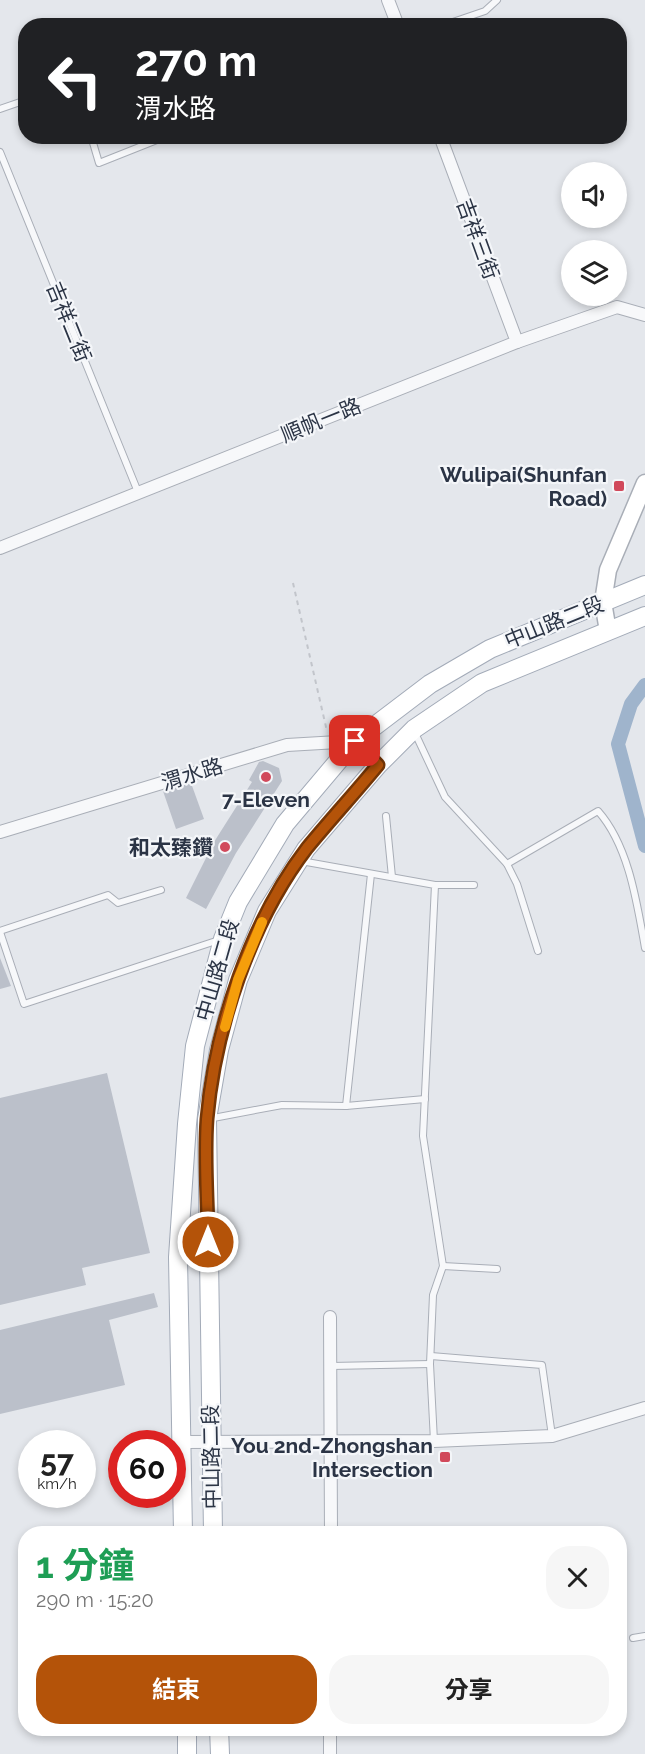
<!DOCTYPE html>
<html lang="zh-TW">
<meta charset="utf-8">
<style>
:root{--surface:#fff;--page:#f6f6f6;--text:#222;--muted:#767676;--accent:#b45309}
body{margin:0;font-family:Raleway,"Noto Sans TC",sans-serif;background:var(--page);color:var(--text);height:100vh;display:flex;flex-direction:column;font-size:22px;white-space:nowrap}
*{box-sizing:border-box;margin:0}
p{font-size:20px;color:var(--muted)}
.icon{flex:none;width:33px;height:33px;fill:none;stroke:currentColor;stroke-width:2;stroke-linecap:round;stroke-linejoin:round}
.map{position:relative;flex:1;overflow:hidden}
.side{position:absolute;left:18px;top:1526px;width:609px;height:210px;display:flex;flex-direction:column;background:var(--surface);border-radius:24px;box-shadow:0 3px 9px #0003}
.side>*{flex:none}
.banner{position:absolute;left:18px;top:18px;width:609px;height:126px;border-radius:24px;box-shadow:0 3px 9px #0003;background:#202124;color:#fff;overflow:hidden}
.tools{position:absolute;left:561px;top:162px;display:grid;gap:12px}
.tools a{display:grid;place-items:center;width:66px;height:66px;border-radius:50%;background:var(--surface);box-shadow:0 3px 9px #0003;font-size:30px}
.speed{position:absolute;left:18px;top:1430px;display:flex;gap:12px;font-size:30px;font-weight:700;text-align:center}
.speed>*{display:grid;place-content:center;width:78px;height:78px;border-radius:50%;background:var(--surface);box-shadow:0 3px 9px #0003;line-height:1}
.speed small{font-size:15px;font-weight:400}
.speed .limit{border:9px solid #d22;background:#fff;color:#111}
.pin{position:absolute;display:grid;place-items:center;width:51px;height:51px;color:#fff;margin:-26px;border-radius:12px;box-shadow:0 3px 9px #0006}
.me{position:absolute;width:66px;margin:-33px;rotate:0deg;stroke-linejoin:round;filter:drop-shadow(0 0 4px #0008)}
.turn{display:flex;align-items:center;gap:21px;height:126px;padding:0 18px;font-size:27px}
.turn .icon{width:78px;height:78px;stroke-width:2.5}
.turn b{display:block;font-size:42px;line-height:51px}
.round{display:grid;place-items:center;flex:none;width:63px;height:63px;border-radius:24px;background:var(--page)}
.head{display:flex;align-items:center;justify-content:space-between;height:102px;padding:0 18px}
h1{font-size:36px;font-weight:700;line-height:45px;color:#1e9e55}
.primary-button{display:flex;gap:12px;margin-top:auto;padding:12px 18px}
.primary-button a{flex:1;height:69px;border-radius:24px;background:var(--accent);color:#fff;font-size:24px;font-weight:700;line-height:69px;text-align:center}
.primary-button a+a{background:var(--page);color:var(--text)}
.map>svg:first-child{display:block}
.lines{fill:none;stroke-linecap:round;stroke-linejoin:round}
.canal{stroke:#9fb4cc;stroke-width:14}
.building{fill:#bbc0ca}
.lane-casing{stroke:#a9aeb7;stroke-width:8}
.street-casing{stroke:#a9aeb7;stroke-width:14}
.secondary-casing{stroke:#a9aeb7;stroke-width:19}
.primary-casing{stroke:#a3abb8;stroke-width:20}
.path{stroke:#c2c5cb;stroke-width:2;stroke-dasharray:4.5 4.5;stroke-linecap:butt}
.lane{stroke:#f7f8fa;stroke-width:6}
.street{stroke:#f7f8fa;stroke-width:12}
.secondary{stroke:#fff;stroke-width:16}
.primary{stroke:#fff;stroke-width:18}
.route-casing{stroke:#753606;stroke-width:15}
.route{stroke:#b45309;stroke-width:10}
.slow{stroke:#f59e0b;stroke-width:10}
.poi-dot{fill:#d1495b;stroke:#f4f6f9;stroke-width:2}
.labels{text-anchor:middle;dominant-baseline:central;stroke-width:4.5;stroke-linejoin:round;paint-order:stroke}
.street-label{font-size:21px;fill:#2b3445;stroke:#f4f6f9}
.poi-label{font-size:21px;font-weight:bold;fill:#2b3445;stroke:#f4f6f9;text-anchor:end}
</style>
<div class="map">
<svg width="645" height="1754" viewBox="0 0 645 1754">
<rect width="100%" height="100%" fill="#e4e7ec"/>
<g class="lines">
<polyline class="canal" points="645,685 631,704 618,744 645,846"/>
</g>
<g class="building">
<polygon points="263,761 279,768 282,781 236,853 206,909 186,898 214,842 252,782 249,780 259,762"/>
<polygon points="191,783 204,819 176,829 163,791"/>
<polygon points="0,958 11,986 0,989"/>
<polygon points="107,1073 150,1253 82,1268 86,1285 0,1305 0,1098"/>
<polygon points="154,1293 158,1307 109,1320 125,1385 0,1414 0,1330"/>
</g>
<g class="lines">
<g class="lane-casing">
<g id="lane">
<polyline points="441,26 485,11 497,0"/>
<polyline points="0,109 26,100"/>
<polyline points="91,136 99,163 167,136"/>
<polyline points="0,152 138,492"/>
<polyline points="415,733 445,797 507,864 517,884 538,951"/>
<polyline points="386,816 392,877"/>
<polyline points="301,861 435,885 423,1136 443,1266 433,1295 430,1364 434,1441"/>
<path d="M 507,864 L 598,811 C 629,846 637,903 645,948"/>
<polyline points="435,885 474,885"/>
<polyline points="0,931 108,895 118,903 161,890"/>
<polyline points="0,932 24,1004 219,940"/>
<polyline points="346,1106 371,874"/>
<polyline points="208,1119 282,1105 346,1106 425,1099"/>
<polyline points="443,1266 497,1269"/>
<polyline points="431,1356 542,1365 552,1436"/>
<polyline points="331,1366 430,1364"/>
<polyline points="633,1638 645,1636"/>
</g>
</g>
<g class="street-casing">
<g id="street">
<polyline points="388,0 398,26"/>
<polyline points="440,136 517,342"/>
<polyline points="0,548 517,342 617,307 645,315"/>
<polyline points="0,832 287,745 355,741 378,765"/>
<polyline points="330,1317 331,1533"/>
<polyline points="181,1442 434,1441 552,1436 645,1408"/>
<polyline points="330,1754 330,1728"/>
</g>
</g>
<g class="secondary-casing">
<polyline id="secondary" points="608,631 603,602 608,570 645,483"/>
</g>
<g class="primary-casing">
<g id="primary">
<polyline points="183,1533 178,1257 187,1124 195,1046 223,939 238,902 285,824 355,741 430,684 490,649 645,585"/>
<polyline points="213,1533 207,1119 219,1050 238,980 267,911 306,849 378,765 414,729 482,683 645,616"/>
<polyline points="187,1728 187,1754"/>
<polyline points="219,1728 220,1754"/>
</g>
</g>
<polyline class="path" points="293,583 326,727 331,729"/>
<use href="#lane" class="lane"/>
<use href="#street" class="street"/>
<use href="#secondary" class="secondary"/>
<use href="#primary" class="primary"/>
</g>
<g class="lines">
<g class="route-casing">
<path id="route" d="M 208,1242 C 208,1202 204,1159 207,1119 C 215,1028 251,921 307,848 C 330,820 355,793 378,765 L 355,741"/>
</g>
<use href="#route" class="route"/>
<polyline class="slow" points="225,1027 238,980 262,922"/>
</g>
<g class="poi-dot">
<rect x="613" y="480" width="12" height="12" rx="3"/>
<circle cx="266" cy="777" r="6"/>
<circle cx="225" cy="847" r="6"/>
<rect x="439" y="1451" width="12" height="12" rx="3"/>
</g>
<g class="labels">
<g class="street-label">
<text transform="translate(478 239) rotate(70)">吉祥三街</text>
<text transform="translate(69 322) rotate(68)">吉祥二街</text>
<text transform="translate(321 420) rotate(-22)">順帆一路</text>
<text transform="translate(554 622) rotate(-22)">中山路二段</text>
<text transform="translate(192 774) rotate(-17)">渭水路</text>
<text transform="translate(217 970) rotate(-74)">中山路二段</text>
<text transform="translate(211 1457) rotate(-91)">中山路二段</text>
</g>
<g class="poi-label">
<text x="607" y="474">Wulipai(Shunfan<tspan x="607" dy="24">Road)</tspan></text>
<text x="266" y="799" text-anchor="middle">7-Eleven</text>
<text x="213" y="847">和太臻鑽</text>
<text x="433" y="1445">You 2nd-Zhongshan<tspan x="433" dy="24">Intersection</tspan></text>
</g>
</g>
</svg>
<div class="tools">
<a><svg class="icon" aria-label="sound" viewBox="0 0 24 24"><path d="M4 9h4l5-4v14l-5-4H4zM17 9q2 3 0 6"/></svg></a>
<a><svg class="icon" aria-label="layers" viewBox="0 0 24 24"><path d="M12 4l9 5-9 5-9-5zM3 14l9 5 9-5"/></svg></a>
</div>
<div class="speed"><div>57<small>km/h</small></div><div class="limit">60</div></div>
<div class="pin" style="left:355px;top:741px;background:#d93025"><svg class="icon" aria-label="arrive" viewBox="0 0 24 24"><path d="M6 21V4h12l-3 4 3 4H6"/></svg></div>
<svg class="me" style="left:208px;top:1242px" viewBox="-20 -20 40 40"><circle r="17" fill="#b45309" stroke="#fff" stroke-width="3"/><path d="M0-11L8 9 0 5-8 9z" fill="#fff"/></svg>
<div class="banner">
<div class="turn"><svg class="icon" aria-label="left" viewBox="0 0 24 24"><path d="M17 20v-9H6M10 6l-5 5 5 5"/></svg><div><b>270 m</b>渭水路</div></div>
</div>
<section class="side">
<div class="head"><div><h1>1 分鐘</h1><p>290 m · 15:20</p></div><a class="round"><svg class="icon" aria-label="close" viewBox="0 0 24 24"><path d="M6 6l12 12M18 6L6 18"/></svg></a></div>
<div class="primary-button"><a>結束</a><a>分享</a></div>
</section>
</div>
